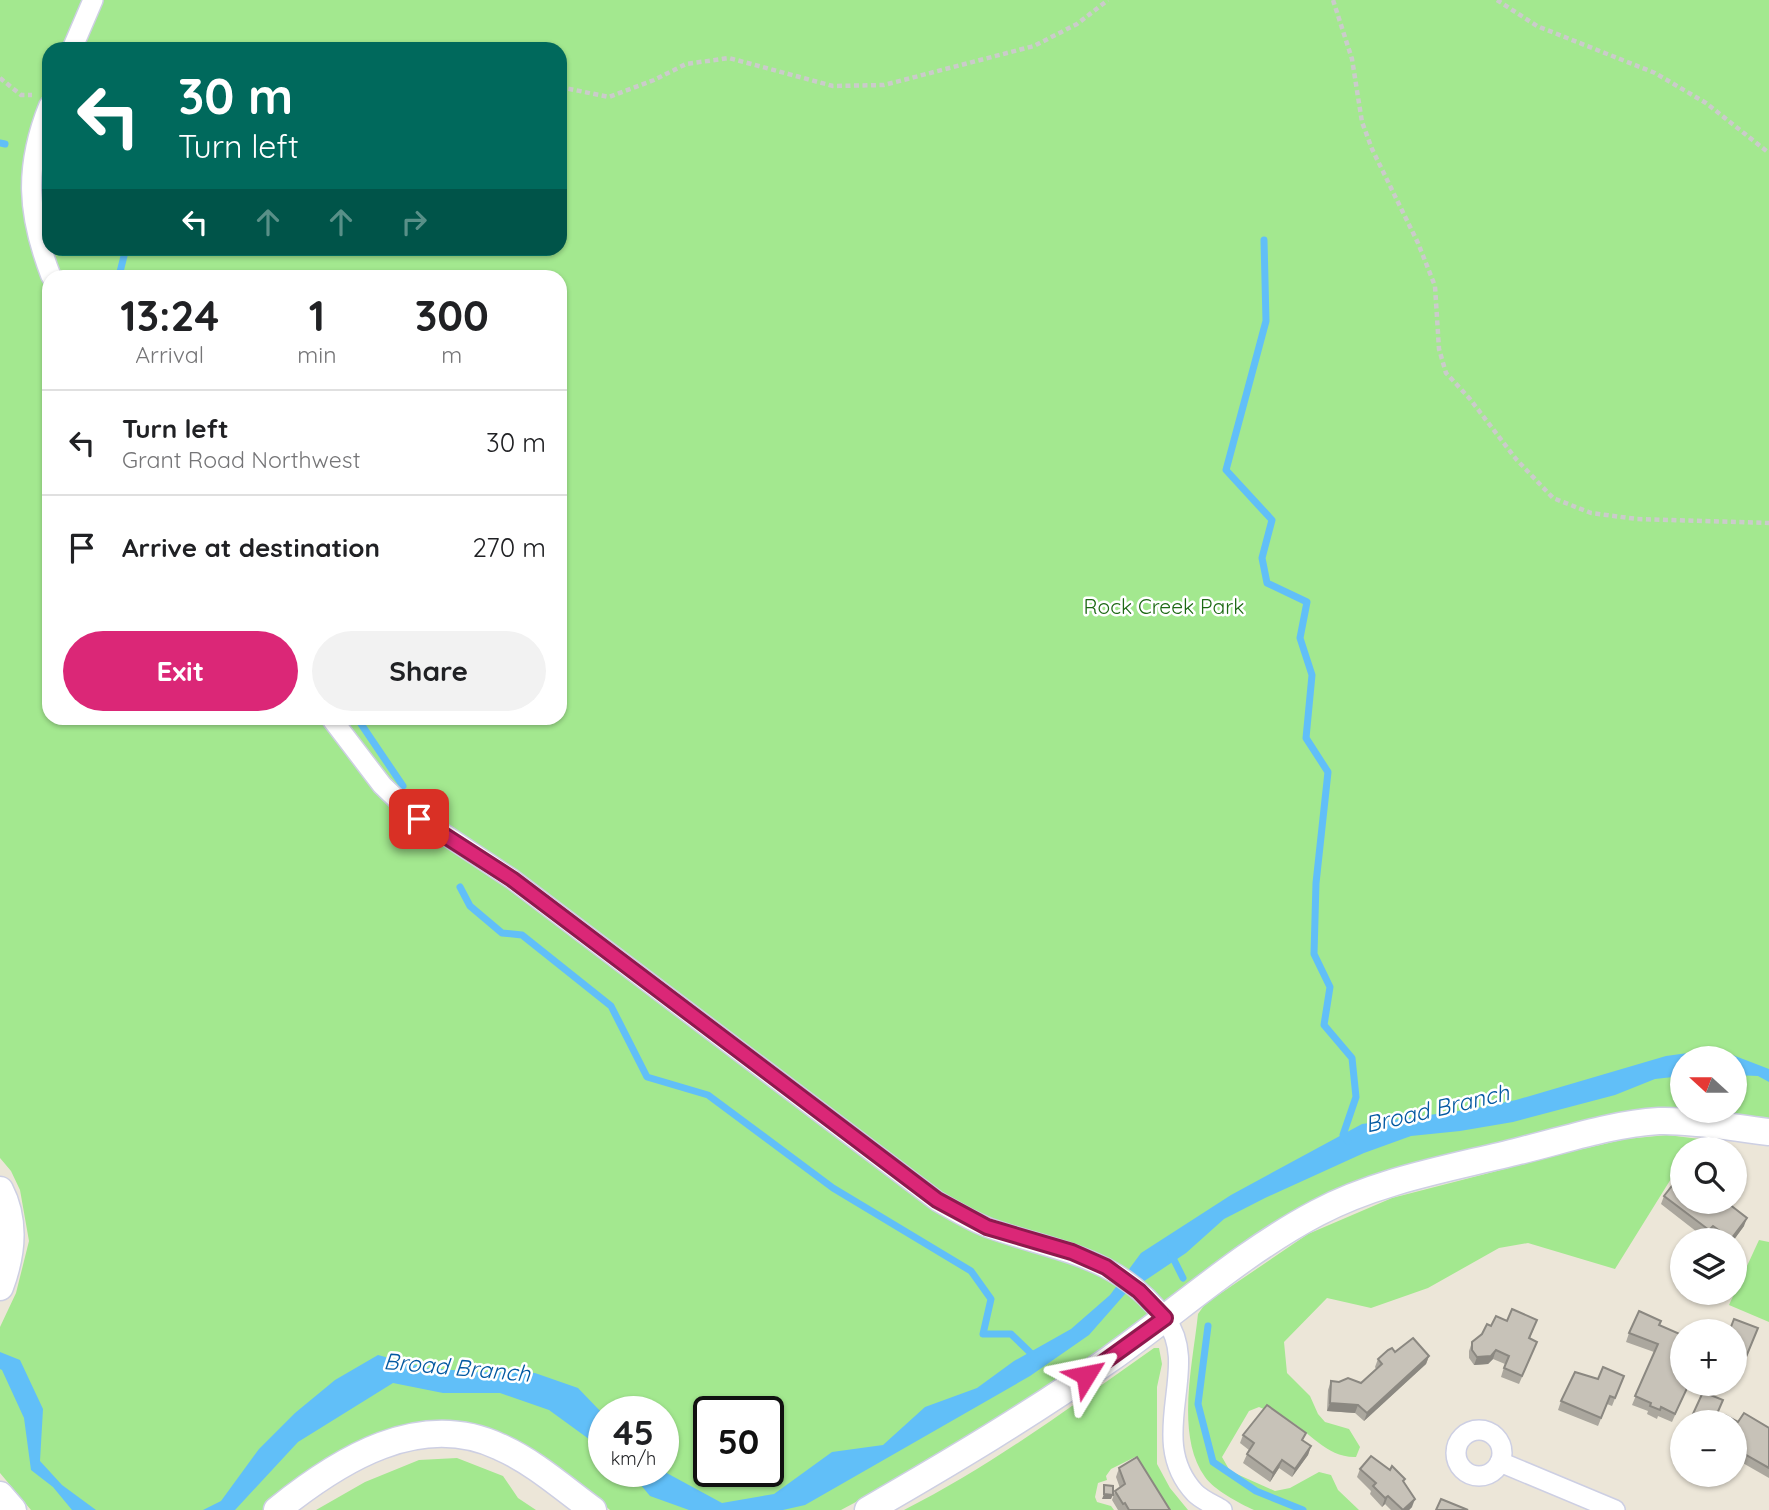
<!DOCTYPE html>
<meta charset="utf-8">
<style>
:root{--surface:#fff;--page:#f2f2f2;--text:#202124;--muted:#757577;--line:#e0e0e0;--accent:#db2777}
body{margin:0;font-family:Quicksand,sans-serif;background:var(--page);color:var(--text);height:100vh;display:flex;flex-direction:column;font-size:26px;white-space:nowrap}
*{box-sizing:border-box;margin:0}
p{font-size:23px;color:var(--muted)}
.icon{flex:none;width:38px;height:38px;fill:none;stroke:currentColor;stroke-width:2;stroke-linecap:round;stroke-linejoin:round}
.map{position:relative;flex:1;overflow:hidden}
.drawer{position:absolute;left:42px;top:270px;width:525px;height:455px;display:flex;flex-direction:column;background:var(--surface);border-radius:21px;box-shadow:0 2px 5px #0004}
.drawer>*{flex:none}
.guide{position:absolute;left:42px;top:42px;width:525px;height:214px;border-radius:21px;box-shadow:0 2px 5px #0004;background:#00695c;color:#fff;overflow:hidden}
.needle{width:46px;rotate:291deg}
.fabs{position:absolute;left:1670px;top:1046px;display:grid;gap:14px}
.fabs a{display:grid;place-items:center;width:77px;height:77px;border-radius:50%;background:var(--surface);box-shadow:0 2px 5px #0004;font-size:35px}
.speed{position:absolute;left:588px;top:1396px;display:flex;gap:14px;font-size:35px;font-weight:700;text-align:center}
.speed>*{display:grid;place-content:center;width:91px;height:91px;border-radius:50%;background:var(--surface);box-shadow:0 2px 5px #0004;line-height:1}
.speed small{font-size:18px;font-weight:400}
.speed .limit{border:4px solid #111;border-radius:10px;background:#fff;color:#111}
.pin{position:absolute;display:grid;place-items:center;width:60px;height:60px;color:#fff;margin:-30px;border-radius:14px;box-shadow:0 4px 10px #0006}
.me{position:absolute;width:77px;margin:-38px;rotate:55deg;stroke-linejoin:round;filter:drop-shadow(0 0 5px #0008)}
.turn{display:flex;align-items:center;gap:24px;height:147px;padding:0 21px;font-size:32px}
.turn .icon{width:91px;height:91px;stroke-width:2.5}
.turn b{display:block;font-size:49px;line-height:60px}
.lanes{display:flex;align-items:center;height:66px;padding:0 21px;background:#0003;justify-content:center;gap:35px;direction:ltr}
.lanes .off{opacity:.35}
.eta{display:flex;justify-content:space-evenly;align-items:center;height:119px;text-align:center}
.eta b{font-size:42px;font-weight:700;line-height:49px}
.cta{display:flex;gap:14px;margin-top:auto;padding:14px 21px}
.cta a{flex:1;height:80px;border-radius:42px;background:var(--accent);color:#fff;font-size:28px;font-weight:700;line-height:80px;text-align:center}
.cta a+a{background:var(--page);color:var(--text)}
ul{padding:0;list-style:none}
li{display:flex;align-items:center;gap:21px;height:105px;padding:0 21px;border-top:2px solid var(--line)}
li div{flex:1}
li b{display:block;font-size:26px}
li em{font-style:normal}
.map>svg:first-child{display:block}
.green{fill:#a3e88f;fill-rule:evenodd}
.water{fill:#61bff8}
.lines{fill:none;stroke-linecap:round;stroke-linejoin:round}
.stream{stroke:#61bff8;stroke-width:7}
.minor-casing{stroke:#cdcfe3;stroke-width:22}
.secondary-casing{stroke:#cdcfe3;stroke-width:29}
.path{stroke:#cbcbcb;stroke-width:4.5;stroke-dasharray:5 3.5;stroke-linecap:butt}
.minor{stroke:#fff;stroke-width:19}
.secondary{stroke:#fff;stroke-width:26}
.wall{fill:#aba79e}
.shaded-wall{fill:#8b8881}
.building{fill:#c7c2b8;stroke:#8b8881;stroke-width:2}
.route-casing{stroke:#8e194d;stroke-width:18}
.route{stroke:#db2777;stroke-width:12}
.labels{text-anchor:middle;dominant-baseline:central;stroke-width:5;stroke-linejoin:round;paint-order:stroke}
.park-label{font-size:21px;fill:#1c6913;stroke:#fff}
.water-label{font-size:23px;font-style:italic;fill:#0359a1;stroke:#fff}
</style>
<div class="map">
<svg width="1769" height="1510" viewBox="0 0 1769 1510">
<rect width="100%" height="100%" fill="#ece6d8"/>
<g class="green">
<path d="M 0,0 L 1769,0 L 1769,1118 L 1684,1111 L 1734,1111 L 1734,1059 L 1682,1059 L 1682,1111 L 1485,1149 L 1317,1198 L 1264,1233 L 992,1429 L 841,1510 L 610,1510 L 565,1473 L 506,1436 L 463,1421 L 386,1433 L 334,1456 L 263,1510 L 31,1510 L 0,1473 L 0,1327 L 16,1293 L 29,1241 L 20,1190 L 11,1171 L 0,1158 ZM 49,49 L 560,49 L 560,248 L 49,248 ZM 49,276 L 560,276 L 560,718 L 49,718 ZM 604,1412 L 663,1412 L 663,1472 L 604,1472 ZM 709,1412 L 768,1412 L 768,1472 L 709,1472 Z"/>
<path d="M 1667,1135 L 1708,1140 L 1716,1144 L 1713,1150 L 1682,1150 L 1682,1171 L 1674,1174 L 1615,1269 L 1528,1243 L 1499,1248 L 1428,1288 L 1371,1308 L 1327,1298 L 1284,1342 L 1287,1373 L 1310,1396 L 1318,1414 L 1325,1422 L 1349,1429 L 1360,1447 L 1356,1457 C 1326,1458 1310,1431 1285,1418 C 1277,1413 1268,1411 1259,1407 L 1249,1411 L 1222,1457 L 1230,1471 L 1275,1491 L 1290,1488 L 1319,1472 L 1331,1475 L 1338,1490 L 1359,1510 L 1254,1510 C 1240,1504 1213,1489 1205,1477 C 1175,1435 1193,1363 1198,1314 L 1205,1304 L 1308,1234 L 1392,1198 L 1574,1151 L 1626,1139 Z"/>
<polygon points="1759,1240 1769,1242 1769,1322 1729,1305"/>
<path d="M 1154,1348 L 1159,1348 L 1162,1364 L 1157,1387 L 1157,1464 L 1170,1488 L 1188,1510 L 1169,1510 L 1135,1457 L 1111,1469 L 1106,1476 L 1107,1480 L 1098,1483 L 1095,1497 L 1097,1502 L 1111,1506 L 1114,1510 L 904,1510 C 993,1465 1073,1405 1154,1348 Z"/>
<polygon points="457,1458 503,1476 518,1498 536,1510 316,1510 365,1482 419,1460"/>
</g>
<g class="water">
<polygon points="1717,1049 1769,1069 1769,1082 1758,1076 1734,1075 1734,1059 1682,1059 1682,1076 1655,1079 1615,1095 1513,1122 1460,1131 1411,1136 1364,1153 1265,1198 1224,1219 1186,1253 1125,1294 1089,1335 1030,1376 805,1505 783,1510 689,1510 650,1496 630,1472 663,1471 722,1503 774,1494 832,1452 883,1445 925,1407 977,1388 1014,1361 1071,1329 1110,1295 1141,1253 1231,1195 1362,1124 1466,1110 1516,1100 1666,1056"/>
<polygon points="0,1352 20,1360 43,1409 40,1461 62,1485 96,1510 72,1510 53,1487 31,1470 24,1418 2,1370 0,1369"/>
<polygon points="378,1355 427,1368 478,1372 535,1373 578,1388 604,1415 604,1450 549,1410 500,1393 443,1393 393,1383 298,1442 235,1510 203,1510 221,1501 259,1449 295,1413 335,1380"/>
</g>
<g class="lines">
<g class="stream">
<polyline points="0,143 5,144"/>
<polyline points="1264,240 1266,321 1226,470 1272,520 1262,558 1267,583 1307,602 1300,638 1312,675 1306,738 1328,772 1316,883 1314,954 1330,987 1324,1025 1352,1058 1356,1097 1343,1135 1348,1141"/>
<polyline points="119,276 126,248"/>
<polyline points="357,718 403,786"/>
<polyline points="460,887 470,906 502,933 522,935 611,1006 647,1077 708,1095 833,1188 971,1271 991,1299 983,1334 1011,1334 1037,1359"/>
<polyline points="1171,1254 1183,1278"/>
<polyline points="1208,1326 1198,1404 1213,1462 1256,1491 1303,1510"/>
</g>
<g class="minor-casing">
<g id="minor">
<polyline points="72,49 93,0"/>
<path d="M 49,105 C 24,167 27,214 51,276"/>
<path d="M 331,718 L 382,785 L 408,810 L 512,879 L 937,1201 C 954,1211 971,1221 989,1228 C 1059,1253 1118,1255 1166,1320 C 1202,1368 1144,1439 1195,1493 C 1202,1500 1214,1505 1222,1510"/>
<circle cx="1479" cy="1453" r="23"/>
<polyline points="1500,1462 1615,1510"/>
</g>
</g>
<g class="secondary-casing">
<g id="secondary">
<path d="M 0,1190 C 16,1221 12,1255 0,1287"/>
<polyline points="0,1495 13,1510"/>
<path d="M 277,1510 C 339,1460 420,1409 500,1447 C 534,1462 563,1488 593,1510"/>
<path d="M 868,1510 C 951,1462 1032,1414 1110,1359 C 1179,1310 1243,1252 1317,1213 C 1379,1180 1452,1168 1519,1151 C 1565,1140 1611,1124 1659,1121 C 1695,1120 1733,1128 1769,1132"/>
</g>
</g>
<g class="path">
<polyline points="1333,0 1352,59 1362,122 1372,149 1418,243 1435,286 1439,349 1446,373 1470,399 1516,459 1553,498 1591,513 1637,519 1769,523"/>
<polyline points="1497,0 1537,26 1655,73 1706,103 1769,153"/>
<polyline points="274,49 316,47 324,49"/>
<polyline points="0,78 21,95 32,95"/>
<polyline points="560,87 609,97 654,80 686,64 729,58 833,86 884,85 1034,46 1077,24 1108,0"/>
</g>
<use href="#minor" class="minor"/>
<use href="#secondary" class="secondary"/>
</g>
<g class="wall">
<polygon points="1664,1196 1682,1202 1731,1202 1730,1205 1744,1226 1733,1241 1719,1241 1710,1234 1706,1239 1661,1204"/>
<polygon points="1507,1321 1534,1328 1530,1338 1537,1342 1519,1384 1501,1377 1505,1364 1493,1359 1488,1364 1474,1365 1469,1358 1469,1351 1472,1342 1491,1326"/>
<polygon points="1659,1325 1679,1342 1682,1384 1689,1384 1672,1422 1658,1416 1657,1419 1647,1414 1648,1411 1632,1405 1654,1352 1626,1342 1629,1333"/>
<polygon points="1758,1328 1743,1366 1734,1362 1734,1332"/>
<polygon points="1395,1352 1429,1356 1426,1364 1364,1421 1355,1413 1327,1411 1328,1390 1331,1381 1361,1383 1376,1369 1375,1367 1378,1359"/>
<polygon points="1624,1376 1612,1406 1607,1404 1598,1426 1558,1410 1561,1401 1598,1379"/>
<polygon points="1703,1392 1714,1423 1690,1423"/>
<polygon points="1738,1422 1769,1428 1769,1478 1734,1458 1734,1423"/>
<polygon points="1243,1435 1303,1441 1311,1446 1308,1455 1292,1477 1279,1468 1270,1482 1243,1463 1249,1450 1240,1443"/>
<polygon points="1119,1468 1170,1510 1118,1510 1112,1500 1115,1491 1120,1488 1116,1477"/>
<polygon points="1360,1469 1390,1470 1404,1483 1412,1507 1409,1510 1391,1510 1385,1504 1382,1507 1370,1494 1371,1491 1357,1477"/>
</g>
<g class="shaded-wall">
<polygon points="1747,1218 1744,1226 1733,1241 1730,1241"/>
<polygon points="1496,1350 1493,1359 1488,1364 1474,1365 1477,1357"/>
<polygon points="1429,1356 1426,1364 1364,1421 1367,1413"/>
<polygon points="1330,1403 1358,1405 1355,1413 1327,1411"/>
<polygon points="1311,1446 1308,1455 1292,1477 1295,1469"/>
<polygon points="1282,1460 1279,1468 1270,1482 1273,1473"/>
<polygon points="1104,1494 1113,1495 1111,1499 1102,1499"/>
<polygon points="1388,1496 1385,1504 1382,1507 1385,1498"/>
<polygon points="1415,1499 1412,1507 1409,1510 1403,1510"/>
</g>
<g class="building">
<polygon points="1682,1173 1682,1202 1730,1202 1729,1204 1747,1218 1731,1239 1713,1226 1709,1230 1664,1196"/>
<polygon points="1512,1309 1537,1320 1529,1338 1537,1342 1522,1376 1504,1368 1509,1356 1496,1350 1491,1356 1477,1357 1472,1350 1472,1342 1482,1334 1487,1324 1491,1326 1496,1316 1507,1321"/>
<polygon points="1639,1311 1661,1321 1659,1325 1682,1335 1679,1342 1682,1343 1682,1384 1689,1384 1675,1414 1661,1407 1660,1410 1650,1406 1651,1403 1635,1396 1658,1344 1629,1333"/>
<polygon points="1734,1319 1758,1328 1746,1357 1734,1353 1734,1332 1729,1332"/>
<polygon points="1413,1338 1429,1356 1367,1413 1358,1405 1330,1403 1331,1381 1339,1382 1348,1378 1361,1383 1382,1364 1378,1359 1388,1350 1392,1348 1395,1352"/>
<polygon points="1603,1367 1624,1376 1615,1398 1610,1396 1601,1418 1561,1401 1575,1372 1598,1379"/>
<polygon points="1703,1392 1723,1400 1713,1423 1709,1423 1692,1416"/>
<polygon points="1267,1405 1306,1433 1302,1440 1311,1446 1295,1469 1282,1460 1273,1473 1247,1454 1254,1443 1243,1435"/>
<polygon points="1744,1413 1769,1428 1769,1468 1734,1448 1734,1423 1720,1423 1725,1415 1738,1422"/>
<polygon points="1371,1456 1390,1470 1392,1466 1405,1479 1403,1481 1415,1499 1403,1510 1388,1496 1385,1498 1373,1486 1376,1483 1360,1469"/>
<polygon points="1137,1457 1170,1510 1129,1510 1125,1503 1123,1504 1115,1491 1125,1484 1119,1468"/>
<polygon points="1104,1485 1113,1486 1113,1495 1104,1494"/>
<polygon points="1441,1499 1468,1510 1436,1510"/>
</g>
<g class="lines">
<g class="route-casing">
<polyline id="route" points="419,819 512,879 937,1200 987,1227 1072,1252 1106,1267 1139,1291 1165,1318 1086,1375"/>
</g>
<use href="#route" class="route"/>
</g>
<g class="labels">
<g class="park-label">
<text x="1164" y="606">Rock Creek Park</text>
</g>
<g class="water-label">
<text transform="translate(1437 1108) rotate(-13)">Broad Branch</text>
<text transform="translate(457 1367) rotate(5)">Broad Branch</text>
</g>
</g>
</svg>
<div class="fabs">
<a><svg class="needle" viewBox="-14 -14 28 28"><path d="M0-13l5 13h-10z" fill="#e53935"/><path d="M0 13l5-13h-10z" fill="#757577"/></svg></a>
<a><svg class="icon" aria-label="search" viewBox="0 0 24 24"><circle cx="10" cy="10" r="6"/><path d="M15 15l6 6"/></svg></a>
<a><svg class="icon" aria-label="layers" viewBox="0 0 24 24"><path d="M12 4l9 5-9 5-9-5zM3 14l9 5 9-5"/></svg></a>
<a>+</a>
<a>−</a>
</div>
<div class="speed"><div>45<small>km/h</small></div><div class="limit">50</div></div>
<div class="pin" style="left:419px;top:819px;background:#d93025"><svg class="icon" aria-label="arrive" viewBox="0 0 24 24"><path d="M6 21V4h12l-3 4 3 4H6"/></svg></div>
<svg class="me" style="left:1086px;top:1375px" viewBox="-20 -20 40 40"><path d="M0-17L14 15 0 8-14 15z" fill="#db2777" stroke="#fff" stroke-width="4"/></svg>
<div class="guide">
<div class="turn"><svg class="icon" aria-label="left" viewBox="0 0 24 24"><path d="M17 20v-9H6M10 6l-5 5 5 5"/></svg><div><b>30 m</b>Turn left</div></div>
<div class="lanes"><svg class="icon" aria-label="left" viewBox="0 0 24 24"><path d="M17 20v-9H6M10 6l-5 5 5 5"/></svg><svg class="icon off" aria-label="ahead" viewBox="0 0 24 24"><path d="M12 20V5M6 11l6-6 6 6"/></svg><svg class="icon off" aria-label="ahead" viewBox="0 0 24 24"><path d="M12 20V5M6 11l6-6 6 6"/></svg><svg class="icon off" aria-label="right" viewBox="0 0 24 24"><path d="M7 20v-9h11M14 6l5 5-5 5"/></svg></div>
</div>
<section class="drawer">
<div class="eta">
<div><b>13:24</b><p>Arrival</p></div>
<div><b>1</b><p>min</p></div>
<div><b>300</b><p>m</p></div>
</div>
<ul>
<li><svg class="icon" aria-label="left" viewBox="0 0 24 24"><path d="M17 20v-9H6M10 6l-5 5 5 5"/></svg><div><b>Turn left</b><p>Grant Road Northwest</p></div><em>30 m</em></li>
<li><svg class="icon" aria-label="arrive" viewBox="0 0 24 24"><path d="M6 21V4h12l-3 4 3 4H6"/></svg><div><b>Arrive at destination</b></div><em>270 m</em></li>
</ul>
<div class="cta"><a>Exit</a><a>Share</a></div>
</section>
</div>
